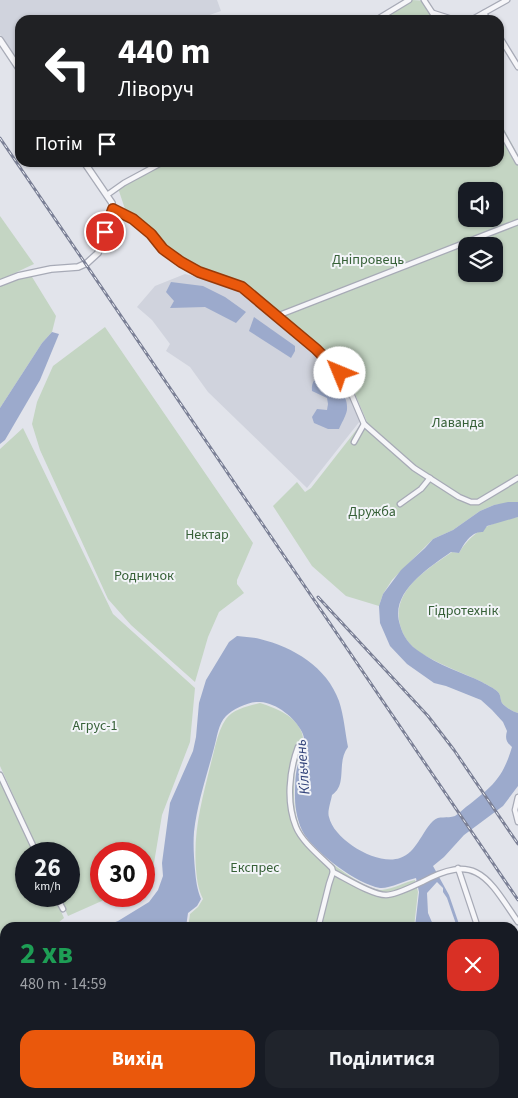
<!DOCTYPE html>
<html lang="uk">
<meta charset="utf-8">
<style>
:root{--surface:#171b24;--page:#20242c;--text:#f1f3f6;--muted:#9ea1a6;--accent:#ea580c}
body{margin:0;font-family:"Source Sans 3",sans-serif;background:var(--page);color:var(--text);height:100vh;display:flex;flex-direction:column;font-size:19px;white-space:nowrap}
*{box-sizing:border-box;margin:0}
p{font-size:16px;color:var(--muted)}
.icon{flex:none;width:28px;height:28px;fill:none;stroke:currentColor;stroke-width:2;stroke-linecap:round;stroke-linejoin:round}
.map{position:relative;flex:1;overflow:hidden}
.side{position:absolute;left:0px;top:922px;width:519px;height:176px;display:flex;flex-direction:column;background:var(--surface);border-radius:15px 15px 0 0;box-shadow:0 1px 4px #0004}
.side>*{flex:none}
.guide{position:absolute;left:15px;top:15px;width:489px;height:152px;border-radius:15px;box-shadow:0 1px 4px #0004;background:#202124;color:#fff;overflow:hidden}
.controls{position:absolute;left:458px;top:182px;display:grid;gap:10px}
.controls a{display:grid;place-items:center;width:45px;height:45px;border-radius:10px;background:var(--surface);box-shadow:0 1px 4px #0004;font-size:25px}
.speed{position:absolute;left:15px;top:842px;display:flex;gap:10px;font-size:25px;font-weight:700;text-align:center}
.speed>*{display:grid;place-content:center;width:65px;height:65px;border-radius:50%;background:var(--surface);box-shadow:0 1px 4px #0004;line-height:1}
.speed small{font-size:12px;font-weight:400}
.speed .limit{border:8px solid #d22;background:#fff;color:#111}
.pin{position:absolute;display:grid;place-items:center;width:42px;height:42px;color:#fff;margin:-21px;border:2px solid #fff;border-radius:50%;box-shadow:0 1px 5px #0007}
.me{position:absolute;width:55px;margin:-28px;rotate:315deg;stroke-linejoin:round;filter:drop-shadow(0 0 4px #0008)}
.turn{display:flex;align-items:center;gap:18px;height:105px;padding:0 20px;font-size:22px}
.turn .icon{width:65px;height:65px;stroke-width:2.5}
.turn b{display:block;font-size:35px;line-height:42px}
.then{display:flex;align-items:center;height:48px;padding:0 20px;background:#0003;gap:10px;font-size:19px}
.round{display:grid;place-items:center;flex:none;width:52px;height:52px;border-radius:15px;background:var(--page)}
.summary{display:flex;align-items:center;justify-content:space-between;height:85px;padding:0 20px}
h1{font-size:30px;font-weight:700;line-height:38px;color:#1e9e55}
.button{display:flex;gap:10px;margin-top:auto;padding:10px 20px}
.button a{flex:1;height:58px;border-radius:15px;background:var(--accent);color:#fff;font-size:20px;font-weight:700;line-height:58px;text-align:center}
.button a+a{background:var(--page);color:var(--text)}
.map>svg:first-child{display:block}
.built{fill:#d0d3dd}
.green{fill:#c4d5c3;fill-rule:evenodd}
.water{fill:#9caacc}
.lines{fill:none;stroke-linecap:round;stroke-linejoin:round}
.minor-casing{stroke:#a7aab6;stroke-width:7}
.tertiary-casing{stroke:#a7aab6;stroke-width:8}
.minor{stroke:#f6f6f9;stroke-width:4.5}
.tertiary{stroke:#f6f6f9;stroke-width:5.5}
.rail-casing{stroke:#7b8096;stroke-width:3}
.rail{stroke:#f2f4f8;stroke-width:1;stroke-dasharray:4;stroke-linecap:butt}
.route-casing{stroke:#983908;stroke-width:12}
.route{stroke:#ea580c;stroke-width:9}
.labels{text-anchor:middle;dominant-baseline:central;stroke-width:4;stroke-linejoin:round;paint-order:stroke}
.park-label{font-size:14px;fill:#366037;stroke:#f2f4f8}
.water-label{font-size:15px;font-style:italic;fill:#32437a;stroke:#f2f4f8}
</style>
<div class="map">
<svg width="518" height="1098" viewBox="0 0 518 1098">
<rect width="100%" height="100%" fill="#e2e4eb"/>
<g class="built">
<polygon points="0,0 217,0 221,11 195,20 20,20 20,64 0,34"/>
<polygon points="185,274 226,284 252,301 315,351 335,372 351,397 360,421 307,488 208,392 190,367 166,351 170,344 152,320 137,307 155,286"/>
</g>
<g class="green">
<polygon points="412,0 427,1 439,20 379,20"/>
<path d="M 499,120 L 518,155 L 518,502 L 494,505 L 480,511 L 453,530 L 433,539 L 392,580 L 383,594 L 379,606 L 346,596 L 312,566 L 273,506 L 297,482 L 305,492 L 311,488 L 361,424 L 367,422 L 346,373 L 331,356 L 243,285 L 193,266 L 168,248 L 125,209 L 117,185 L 153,163 L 499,162 ZM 466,191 L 494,191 L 494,219 L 466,219 ZM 466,246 L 494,246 L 494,274 L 466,274 Z"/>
<polygon points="0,216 34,264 0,280"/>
<polygon points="29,272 56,316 52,332 42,343 0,408 0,284"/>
<polygon points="105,327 253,543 237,580 237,584 244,593 219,612 208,637 195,682 131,625 108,599 40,450 32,424 37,402 53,366"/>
<polygon points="23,428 113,614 195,688 190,742 162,815 152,875 144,880 144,854 101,854 101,896 113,896 68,916 59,896 69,896 69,854 40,854 0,766 0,449"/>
<path d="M 518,517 L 518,713 C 513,712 505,707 502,703 C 500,700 501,695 498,692 C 494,688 487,685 482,682 C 463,673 436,663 419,652 C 411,646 404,638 401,628 C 389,592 426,570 452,552 L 459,553 C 472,531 493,521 518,517 Z"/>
<path d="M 260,703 C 276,708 296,716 302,733 C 306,746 297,758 295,770 C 294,779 294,788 294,797 C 294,809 297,823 303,834 C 312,851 363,890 382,890 C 393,889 405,882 415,880 L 418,892 L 414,927 L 188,928 L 190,914 L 198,907 L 203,899 C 198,889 197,880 196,869 C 193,831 202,800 211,763 C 215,749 217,732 226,719 C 233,709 249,706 260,703 Z"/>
<polygon points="0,780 34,854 26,854 26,896 54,896 64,918 53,927 5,928 5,972 0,973"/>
<polygon points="225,1094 403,1094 402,1098 229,1098"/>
</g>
<g class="water">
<polygon points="171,282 203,286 225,297 246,312 236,323 205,307 170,308 174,301 166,292"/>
<polygon points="254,317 295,346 295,351 291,358 249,331"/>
<polygon points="52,332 59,334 40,380 5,440 0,444 0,408 42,343"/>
<path d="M 324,373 C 335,381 349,396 347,410 C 346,416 341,424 339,429 L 328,429 L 314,423 L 312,417 L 317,409 L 327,410 L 328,404 L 327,398 L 312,391 C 311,382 315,377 324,373 Z"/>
<path d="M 508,502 L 518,502 L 518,517 L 487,526 L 483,532 C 471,531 464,544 459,553 L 451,552 C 429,568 389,592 400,625 C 403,636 409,645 420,652 C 436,664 463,673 482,682 C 487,685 494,688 498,692 C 501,695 500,699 502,703 C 505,707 513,712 518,713 L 518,786 L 503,806 L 464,835 L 444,857 L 433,866 L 449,895 L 460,927 L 457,927 L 447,898 L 443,892 L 443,888 L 437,882 L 427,893 L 428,913 L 434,927 L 415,927 L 419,892 L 416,878 C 407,880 388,889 380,888 C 357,884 317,854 304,834 C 298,824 295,809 295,798 C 295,789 295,777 297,768 C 300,756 308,743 302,732 C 295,718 277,703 260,702 C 250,701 233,709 226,716 C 218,724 217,738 214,748 C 207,775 197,804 194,832 C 193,845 194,858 195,870 C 196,881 197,889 201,899 L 197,906 L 188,913 L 186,927 L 100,928 L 118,921 L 149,902 L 158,890 L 163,876 L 162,863 L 170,803 L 193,751 L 196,737 L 199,703 L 206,680 L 229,642 L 237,636 C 245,637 253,637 260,639 C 293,647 327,667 339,701 C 344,716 345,732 348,747 C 336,763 348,784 332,795 C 331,801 327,812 329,817 C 334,840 377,866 400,858 C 417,852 421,833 433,821 C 439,815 447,819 455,816 C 460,813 465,807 470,804 C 494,785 503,777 512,747 C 506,742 505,738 507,731 L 503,722 L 492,710 L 481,700 L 446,686 L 434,683 L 407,664 L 390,646 L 380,623 L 379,606 L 383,594 L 401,570 L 425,548 L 433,539 L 453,530 L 480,511 L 494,505 Z"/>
<polygon points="5,983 5,1009 0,1011 0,986"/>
<polygon points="1,1031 5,1034 5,1059 0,1058"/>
<polygon points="162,1094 223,1094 227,1098 164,1098"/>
</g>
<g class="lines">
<g class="minor-casing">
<g id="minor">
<polyline points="424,0 437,20"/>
<polyline points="433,13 455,20"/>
<polyline points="484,13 488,20"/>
<polyline points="376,20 409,0"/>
<polyline points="471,20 507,0"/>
<polyline points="499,36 518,67"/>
<polyline points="499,128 518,162"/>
<polyline points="107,195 124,183 163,162"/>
<polyline points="113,209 133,219 151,234 163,249 181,262 199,272 242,287 279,317 316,349 340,373 347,384 364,424 414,468 459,497 471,502 478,502 518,478"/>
<polyline points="279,317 282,314 518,222"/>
<polyline points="354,442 364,424"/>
<polyline points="400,504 421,489 430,478"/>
<path d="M 298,747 C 289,771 286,803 296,827 C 302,842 321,857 332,868 L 333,872 C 347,879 372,895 386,895 C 396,895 413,886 422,882 C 477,852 488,878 518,922"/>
<polyline points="0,775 37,854"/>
<polyline points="518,797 515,810 518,822"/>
<polyline points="458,868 478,928"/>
<polyline points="56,896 63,909"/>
<polyline points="318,928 329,884 333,872"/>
<polyline points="514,1056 518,1056"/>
<polyline points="276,1098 277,1094"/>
<polyline points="443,1098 444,1094"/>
</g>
</g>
<g class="tertiary-casing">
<g id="tertiary">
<polyline points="0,40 20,70"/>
<polyline points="0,283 18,276 51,269 78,267 87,263 98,253 113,209 112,203 84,162"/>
</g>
</g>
<use href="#minor" class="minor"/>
<use href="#tertiary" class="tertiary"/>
<g class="rail-casing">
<g id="rail">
<polyline points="0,138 518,900"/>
<polyline points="318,597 428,716 454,750 518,844"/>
</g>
</g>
<use href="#rail" class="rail"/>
</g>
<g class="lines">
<g class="route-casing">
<polyline id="route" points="105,232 113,209 133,219 151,234 163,249 181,262 199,272 242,287 316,349 340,373"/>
</g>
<use href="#route" class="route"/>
</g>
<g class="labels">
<g class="park-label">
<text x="368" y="260">Дніпровець</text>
<text x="458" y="423">Лаванда</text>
<text x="372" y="512">Дружба</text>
<text x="207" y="535">Нектар</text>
<text x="144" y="576">Родничок</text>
<text x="463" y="611">Гідротехнік</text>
<text x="95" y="726">Агрус-1</text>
<text x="255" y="868">Експрес</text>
</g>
<g class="water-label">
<text transform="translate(303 767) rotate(-94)">Кільчень</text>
</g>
</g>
</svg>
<div class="controls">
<a><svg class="icon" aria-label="sound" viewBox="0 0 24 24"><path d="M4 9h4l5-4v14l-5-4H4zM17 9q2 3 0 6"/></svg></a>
<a><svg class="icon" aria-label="layers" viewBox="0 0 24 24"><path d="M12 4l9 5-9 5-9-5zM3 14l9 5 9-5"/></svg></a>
</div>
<div class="speed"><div>26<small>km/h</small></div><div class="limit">30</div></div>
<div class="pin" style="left:105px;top:232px;background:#d93025"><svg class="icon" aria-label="arrive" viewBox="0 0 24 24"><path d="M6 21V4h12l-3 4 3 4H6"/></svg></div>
<svg class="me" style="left:340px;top:373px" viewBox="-20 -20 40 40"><circle r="19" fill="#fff"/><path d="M0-13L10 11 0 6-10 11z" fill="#ea580c"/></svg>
<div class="guide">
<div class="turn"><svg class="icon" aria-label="left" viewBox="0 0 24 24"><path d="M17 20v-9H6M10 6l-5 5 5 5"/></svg><div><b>440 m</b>Ліворуч</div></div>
<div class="then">Потім<svg class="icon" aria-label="arrive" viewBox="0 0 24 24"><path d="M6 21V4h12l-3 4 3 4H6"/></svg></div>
</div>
<section class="side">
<div class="summary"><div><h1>2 хв</h1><p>480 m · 14:59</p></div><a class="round" style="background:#d93025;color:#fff"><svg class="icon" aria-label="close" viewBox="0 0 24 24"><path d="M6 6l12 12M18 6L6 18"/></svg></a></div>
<div class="button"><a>Вихід</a><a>Поділитися</a></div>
</section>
</div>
